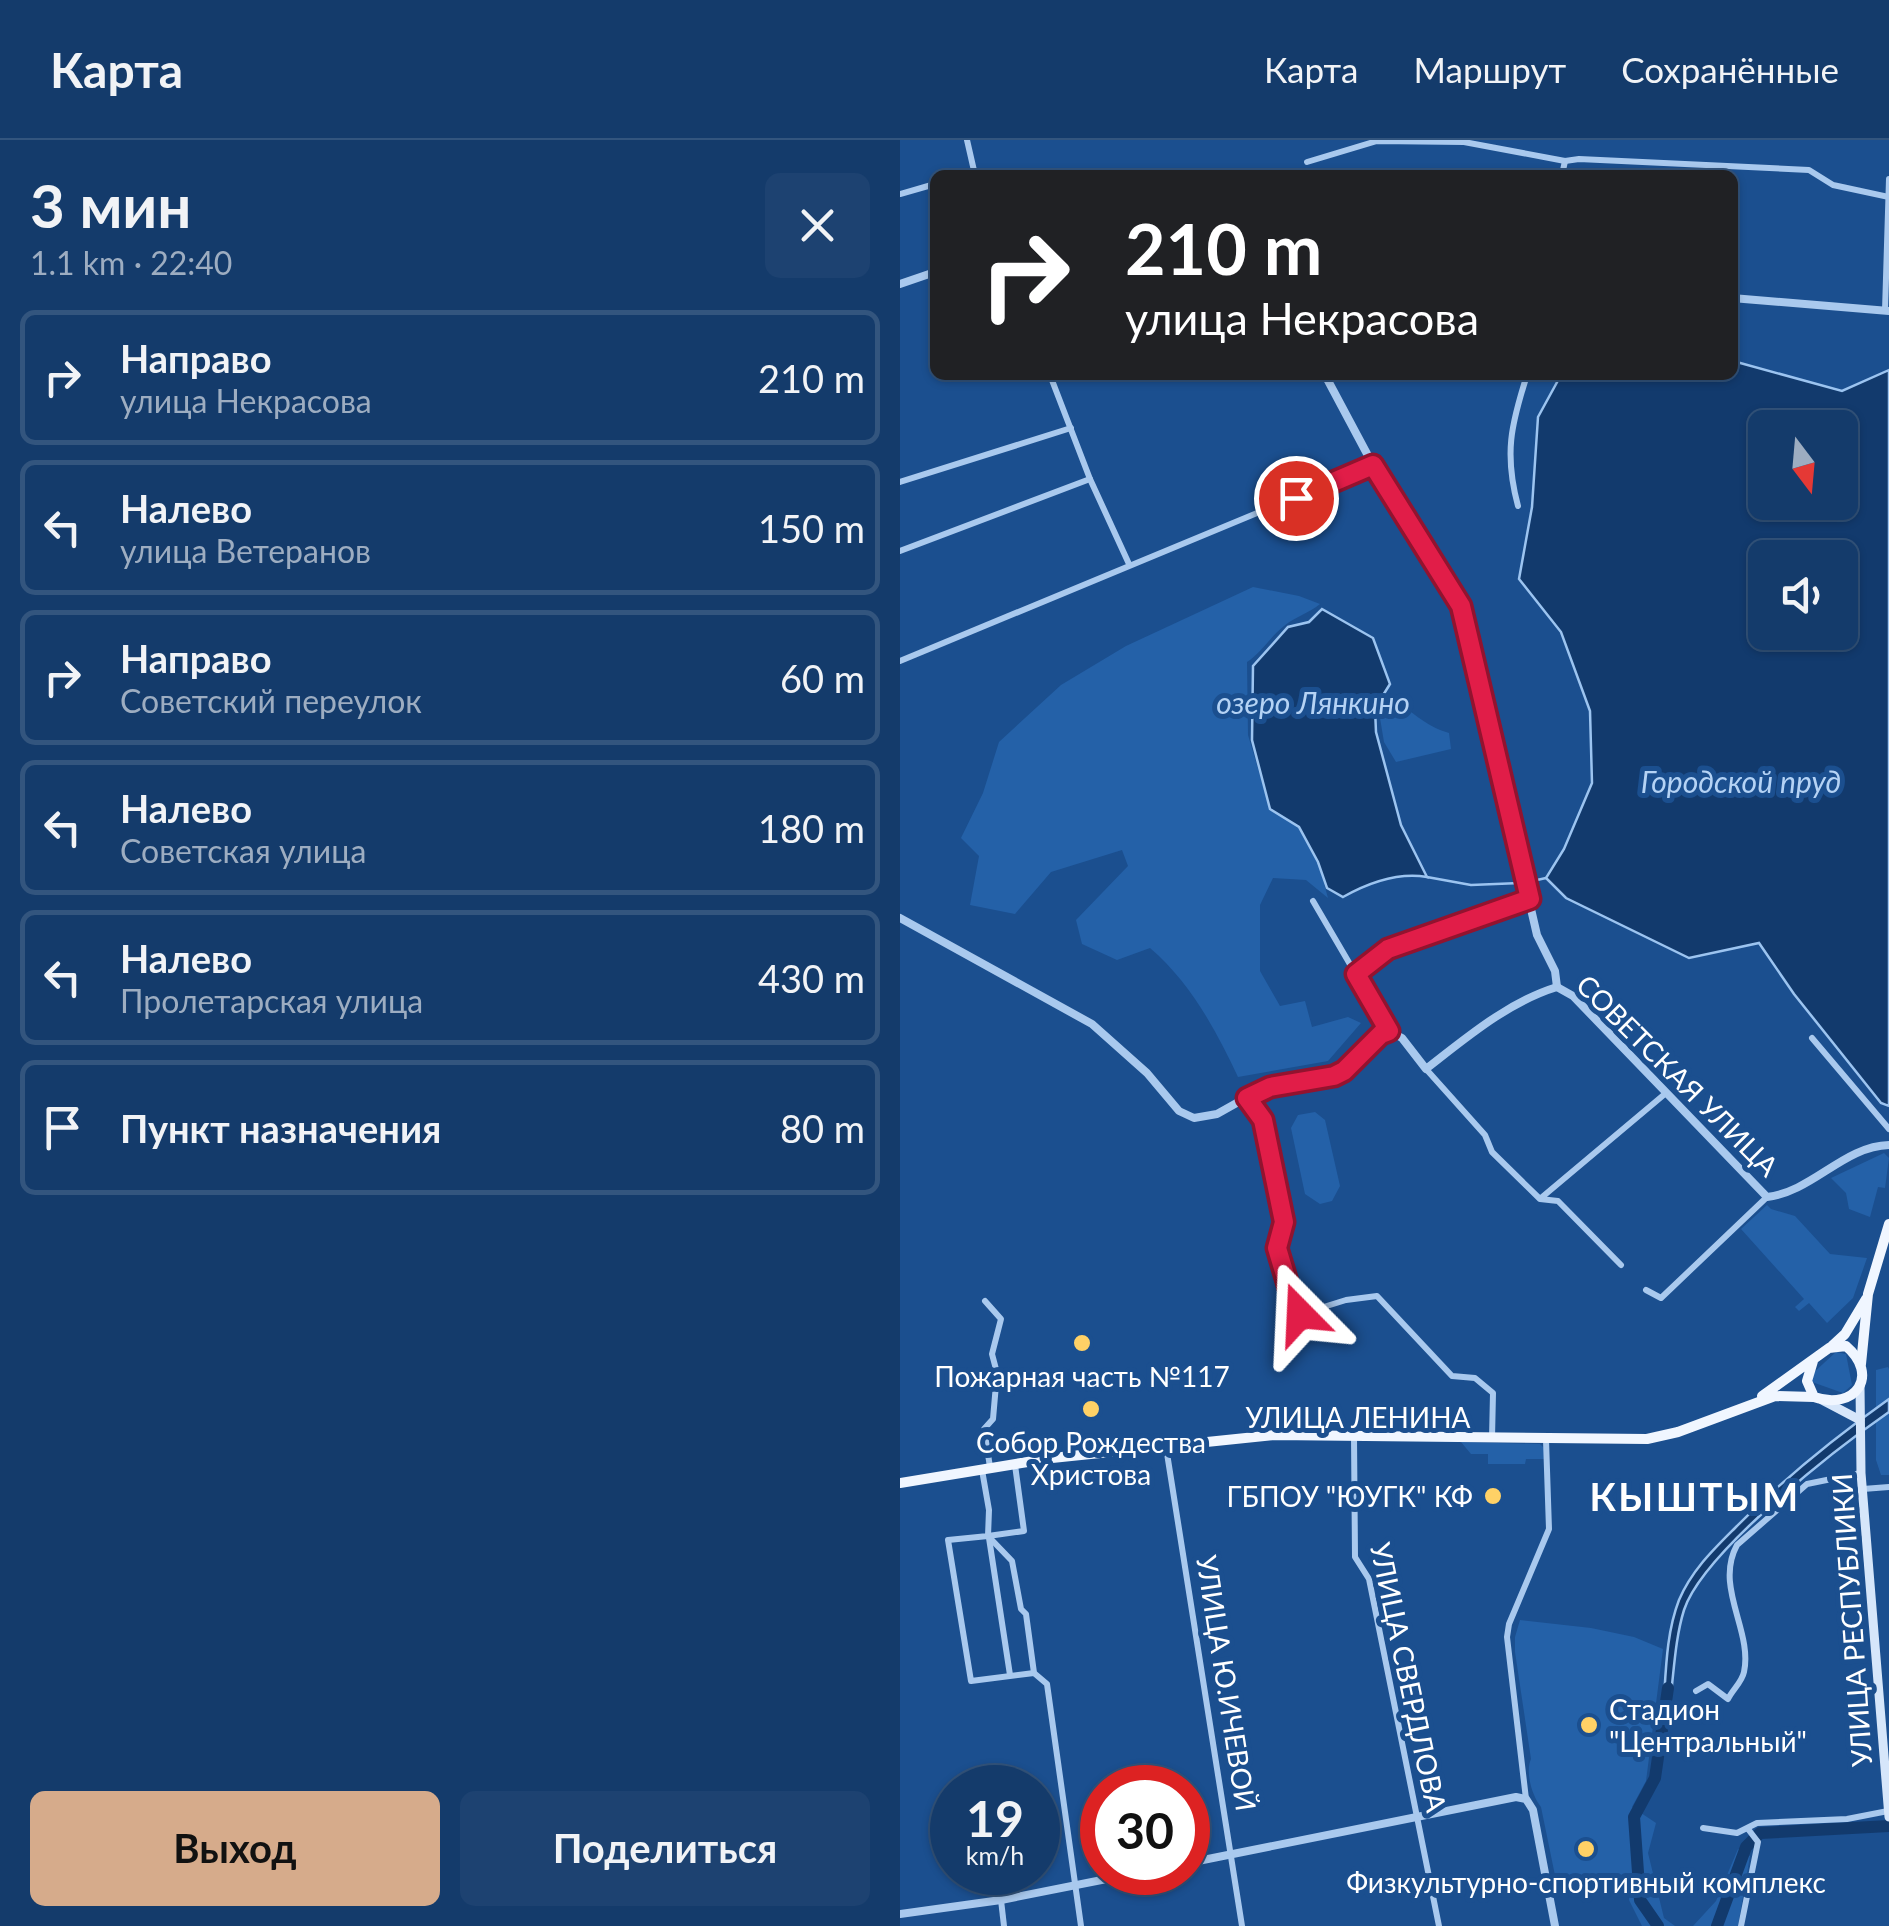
<!DOCTYPE html>
<html lang="ru">
<meta charset="utf-8">
<style>
:root{--surface:#143b6b;--page:#1d4271;--text:#f1f3f6;--muted:#9dadc1;--line:#33557e;--accent:#d6ab8b}
body{margin:0;font-family:Lato,sans-serif;background:var(--page);color:var(--text);height:100vh;display:flex;flex-direction:column;font-size:38px;white-space:nowrap}
*{box-sizing:border-box;margin:0}
p{font-size:32px;color:var(--muted)}
.icon{flex:none;width:55px;height:55px;fill:none;stroke:currentColor;stroke-width:2;stroke-linecap:round;stroke-linejoin:round}
.map{position:relative;flex:1;overflow:hidden}
.side{display:flex;flex-direction:column;background:var(--surface);width:900px}
.side>*{flex:none}
.hud{position:absolute;left:30px;top:30px;width:808px;height:210px;border-radius:15px;box-shadow:0 2px 8px #0004,0 0 0 2px var(--line);background:#202124;color:#fff;overflow:hidden}
.needle{width:65px;rotate:164deg}
.controls{position:absolute;left:848px;top:270px;display:grid;gap:20px}
.controls a{display:grid;place-items:center;width:110px;height:110px;border-radius:15px;background:var(--surface);box-shadow:0 2px 8px #0004,0 0 0 2px var(--line);font-size:50px}
.speed{position:absolute;left:30px;top:1625px;display:flex;gap:20px;font-size:50px;font-weight:700;text-align:center}
.speed>*{display:grid;place-content:center;width:130px;height:130px;border-radius:50%;background:var(--surface);box-shadow:0 2px 8px #0004,0 0 0 2px var(--line);line-height:1}
.speed small{font-size:25px;font-weight:400}
.speed .limit{border:15px solid #d22;background:#fff;color:#111}
.pin{position:absolute;display:grid;place-items:center;width:85px;height:85px;color:#fff;margin:-42px;border:5px solid #fff;border-radius:50%;box-shadow:0 2px 10px #0007}
.me{position:absolute;width:110px;margin:-55px;rotate:339deg;stroke-linejoin:round;filter:drop-shadow(0 0 8px #0008)}
.turn{display:flex;align-items:center;gap:35px;height:210px;padding:0 30px;font-size:45px}
.turn .icon{width:130px;height:130px;stroke-width:2.5}
.turn b{display:block;font-size:70px;line-height:85px}
.round{display:grid;place-items:center;flex:none;width:105px;height:105px;border-radius:15px;background:var(--page)}
.headline{display:flex;align-items:center;justify-content:space-between;height:170px;padding:0 30px}
h1{font-size:60px;font-weight:700;line-height:75px}
.button{display:flex;gap:20px;margin-top:auto;padding:20px 30px}
.button a{flex:1;height:115px;border-radius:15px;background:var(--accent);color:#111;font-size:40px;font-weight:700;line-height:115px;text-align:center}
.button a+a{background:var(--page);color:var(--text)}
ul{padding:0;list-style:none}
li{display:flex;align-items:center;gap:30px;height:135px;margin:0 20px 15px;padding:0 10px;border:5px solid var(--line);border-radius:15px}
li div{flex:1}
li b{display:block;font-size:38px}
li em{font-style:normal}
header{display:flex;align-items:center;gap:60px;box-sizing:border-box;height:140px;padding:0 50px;background:var(--surface);border-bottom:2px solid var(--line)}
header strong{font-size:48px}
nav{display:flex;gap:55px;margin-inline-start:auto;font-size:35px}
main{display:flex;flex:1;min-height:0}
.map>svg:first-child{display:block}
.green{fill:#2461a8}
.water{fill:#123a6d;stroke:#9cc4f0;stroke-width:2.5;fill-rule:evenodd}
.lines{fill:none;stroke-linecap:round;stroke-linejoin:round}
.stream{stroke:#9cc4f0;stroke-width:2.5}
.river{stroke:#123a6d;stroke-width:12}
.minor{stroke:#a9c9ee;stroke-width:6}
.tertiary{stroke:#a9c9ee;stroke-width:8}
.secondary{stroke:#d6e6fa;stroke-width:9}
.primary{stroke:#f0f6ff;stroke-width:10}
.route-casing{stroke:#92132f;stroke-width:25}
.route{stroke:#e11d48;stroke-width:18}
.poi-dot{fill:#ffd166;stroke:#1b4f8f;stroke-width:4}
.labels{text-anchor:middle;dominant-baseline:central;stroke-width:10;stroke-linejoin:round;paint-order:stroke}
.street-label{font-size:28px;fill:#fff;stroke:#1b4f8f}
.poi-label{font-size:28px;fill:#fff;stroke:#1b4f8f}
.water-label{font-size:30px;font-style:italic;fill:#b5d3f5;stroke:#1b4f8f}
.district-label{font-size:38px;font-weight:bold;letter-spacing:2.5px;fill:#fff;stroke:#1b4f8f}
</style>
<header>
<strong>Карта</strong>
<nav><a>Карта</a><a>Маршрут</a><a>Сохранённые</a></nav>
</header>
<main>
<section class="side">
<div class="headline"><div><h1>3 мин</h1><p>1.1 km · 22:40</p></div><a class="round"><svg class="icon" aria-label="close" viewBox="0 0 24 24"><path d="M6 6l12 12M18 6L6 18"/></svg></a></div>
<ul>
<li><svg class="icon" aria-label="right" viewBox="0 0 24 24"><path d="M7 20v-9h11M14 6l5 5-5 5"/></svg><div><b>Направо</b><p>улица Некрасова</p></div><em>210 m</em></li>
<li><svg class="icon" aria-label="left" viewBox="0 0 24 24"><path d="M17 20v-9H6M10 6l-5 5 5 5"/></svg><div><b>Налево</b><p>улица Ветеранов</p></div><em>150 m</em></li>
<li><svg class="icon" aria-label="right" viewBox="0 0 24 24"><path d="M7 20v-9h11M14 6l5 5-5 5"/></svg><div><b>Направо</b><p>Советский переулок</p></div><em>60 m</em></li>
<li><svg class="icon" aria-label="left" viewBox="0 0 24 24"><path d="M17 20v-9H6M10 6l-5 5 5 5"/></svg><div><b>Налево</b><p>Советская улица</p></div><em>180 m</em></li>
<li><svg class="icon" aria-label="left" viewBox="0 0 24 24"><path d="M17 20v-9H6M10 6l-5 5 5 5"/></svg><div><b>Налево</b><p>Пролетарская улица</p></div><em>430 m</em></li>
<li><svg class="icon" aria-label="arrive" viewBox="0 0 24 24"><path d="M6 21V4h12l-3 4 3 4H6"/></svg><div><b>Пункт назначения</b></div><em>80 m</em></li>
</ul>
<div class="button"><a>Выход</a><a>Поделиться</a></div>
</section>
<div class="map">
<svg width="989" height="1786" viewBox="0 0 989 1786">
<rect width="100%" height="100%" fill="#1b4f8f"/>
<g class="green">
<path d="M 353,447 L 399,456 L 420,464 C 409,473 395,477 384,486 C 370,497 362,512 347,522 L 348,595 L 370,669 L 399,687 L 418,722 L 428,758 L 406,740 L 373,738 L 360,765 L 360,831 L 380,866 L 405,861 L 412,887 L 448,877 L 461,883 L 428,921 L 338,937 C 316,890 290,842 250,808 L 217,820 L 182,804 L 176,780 L 228,726 L 222,710 L 151,732 L 115,774 L 70,765 L 79,716 L 61,698 L 83,653 L 99,602 L 161,545 L 226,506 Z"/>
<path d="M 490,558 C 512,570 524,586 549,593 L 551,609 L 496,622 L 484,602 L 479,572 Z"/>
<polygon points="415,972 425,980 440,1046 432,1061 420,1064 405,1054 391,988 398,975"/>
<polygon points="984,1013 989,1018 985,1048 978,1047 970,1077 949,1069 946,1053 931,1038"/>
<polygon points="867,1065 871,1069 895,1076 930,1114 967,1118 953,1158 927,1183 909,1163 899,1171 895,1167 904,1159 841,1089"/>
<polygon points="936,1212 946,1214 952,1245 943,1253 912,1242 912,1234"/>
<polygon points="988,1227 989,1229 989,1335 981,1335 976,1320 976,1230"/>
<polygon points="561,1302 640,1304 644,1308 645,1319 626,1319 625,1324 588,1324 588,1314 571,1314"/>
<path d="M 620,1480 L 691,1488 L 734,1497 L 763,1509 L 746,1641 L 732,1667 L 756,1683 L 748,1713 L 764,1778 L 775,1786 L 742,1786 L 729,1760 L 731,1736 L 658,1750 L 641,1667 C 632,1656 625,1632 631,1619 L 615,1512 L 615,1497 Z"/>
<polygon points="838,1709 850,1716 838,1786 793,1786 816,1761"/>
</g>
<g class="water">
<path d="M 833,221 L 942,251 L 989,230 L 989,966 L 981,963 L 894,854 L 859,803 L 789,818 L 666,758 L 646,738 L 664,709 L 692,643 L 690,571 L 661,492 L 619,439 L 632,367 L 638,277 L 661,235 L 832,235 ZM 865,288 L 940,288 L 940,362 L 865,362 ZM 865,418 L 940,418 L 940,492 L 865,492 Z"/>
<path d="M 422,469 L 473,498 L 490,544 L 475,568 L 476,592 L 501,685 L 527,737 C 498,732 468,743 443,757 L 427,748 L 418,722 L 399,687 L 370,669 L 352,600 L 353,526 L 388,487 L 409,482 Z"/>
<path d="M 989,1259 L 989,1272 C 937,1308 803,1412 784,1470 C 775,1499 774,1532 770,1562 L 764,1559 C 766,1526 767,1491 779,1460 C 792,1430 813,1410 835,1388 C 883,1339 934,1298 989,1259 Z"/>
</g>
<g class="lines">
<g class="stream">
<polyline points="527,737 571,745 620,743"/>
<polyline points="628,742 646,738"/>
</g>
<g class="river">
<polyline points="758,1786 740,1760 734,1677 755,1638 768,1548"/>
<polyline points="817,1786 846,1707 860,1693 989,1686"/>
</g>
<g class="minor">
<polyline points="67,0 75,35"/>
<polyline points="407,22 477,1 564,2 665,21 679,19 909,30 933,45 989,57"/>
<polyline points="662,35 665,21"/>
<polyline points="0,54 35,44"/>
<polyline points="985,171 989,39"/>
<polyline points="150,235 190,339 229,424"/>
<polyline points="0,342 171,288"/>
<path d="M 618,366 C 604,314 611,285 627,235"/>
<polyline points="0,411 190,339"/>
<polyline points="0,521 473,325"/>
<polyline points="413,761 489,891"/>
<polyline points="456,834 489,809 630,759"/>
<polyline points="912,898 989,989"/>
<polyline points="526,929 585,995 592,1012 640,1059 658,1061 721,1125"/>
<polyline points="347,958 363,980 383,1082 377,1108 391,1155 401,1174 446,1160 477,1156 552,1236 575,1238 593,1253 592,1298"/>
<polyline points="641,1058 766,953"/>
<polyline points="746,1150 761,1158 867,1057"/>
<polyline points="85,1161 101,1179 92,1214 97,1233 93,1279 84,1289 90,1327"/>
<polyline points="454,1296 455,1417 469,1439 539,1786"/>
<polyline points="266,1307 342,1786"/>
<polyline points="115,1325 124,1391 88,1396 112,1421 121,1469 126,1474 134,1533 147,1544 181,1786"/>
<polyline points="82,1330 89,1370 88,1396 48,1400 71,1541 134,1533"/>
<polyline points="963,1349 989,1347"/>
<polyline points="89,1398 110,1535"/>
<path d="M 796,1551 L 808,1544 L 828,1559 C 833,1549 842,1542 844,1532 C 853,1491 814,1447 837,1405 L 907,1344 L 961,1333"/>
<polyline points="626,1659 607,1497 609,1484 649,1389 646,1300"/>
<polyline points="803,1688 837,1693 857,1683 947,1679 988,1671"/>
<polyline points="101,1760 104,1786"/>
<polyline points="841,1786 858,1702 848,1689"/>
</g>
<g class="tertiary">
<polyline points="0,144 35,132"/>
<polyline points="832,158 989,171"/>
<polyline points="425,235 473,325 561,466 637,795 655,831 657,847"/>
<path d="M 0,778 L 192,884 L 247,933 L 279,971 L 294,978 L 317,974 L 358,951 L 434,936 C 456,925 466,900 489,891 L 502,898 L 526,929 C 566,898 608,862 657,847"/>
<path d="M 657,847 L 673,856 L 867,1057 C 912,1052 944,1006 989,1005"/>
<polyline points="288,1723 616,1657 626,1659 633,1670 655,1786"/>
<polyline points="0,1774 101,1760 242,1732"/>
</g>
<g class="secondary">
<polyline points="960,1246 961,1333 989,1677"/>
<polyline points="922,1260 960,1280"/>
</g>
<g class="primary">
<polyline points="932,1206 945,1194 966,1159"/>
<polyline points="961,1224 968,1154 989,1084"/>
<path d="M 862,1256 L 929,1208 L 946,1206 C 980,1235 956,1271 914,1257 L 907,1241 L 913,1221"/>
<polyline points="0,1343 152,1318 374,1295 747,1299 778,1292 875,1256 914,1257"/>
</g>
</g>
<g class="lines">
<g class="route-casing">
<polyline id="route" points="396,358 473,325 561,466 630,759 488,809 456,834 489,891 481,894 444,931 434,936 370,947 347,958 363,980 384,1082 377,1108 391,1155 400,1174"/>
</g>
<use href="#route" class="route"/>
</g>
<g class="poi-dot">
<circle cx="182" cy="1203" r="10"/>
<circle cx="191" cy="1269" r="10"/>
<circle cx="593" cy="1356" r="10"/>
<circle cx="689" cy="1585" r="10"/>
<circle cx="686" cy="1709" r="10"/>
</g>
<g class="labels">
<g class="street-label">
<text transform="translate(778 935) rotate(45)">СОВЕТСКАЯ УЛИЦА</text>
<text x="458" y="1277">УЛИЦА ЛЕНИНА</text>
<text transform="translate(951 1480) rotate(-94)">УЛИЦА РЕСПУБЛИКИ</text>
<text transform="translate(509 1537) rotate(78)">УЛИЦА СВЕРДЛОВА</text>
<text transform="translate(327 1543) rotate(81)">УЛИЦА Ю.ИЧЕВОЙ</text>
</g>
<g class="poi-label">
<text x="182" y="1236">Пожарная часть №117</text>
<text x="191" y="1302">Собор Рождества<tspan x="191" dy="32">Христова</tspan></text>
<text x="573" y="1356" text-anchor="end">ГБПОУ "ЮУГК" КФ</text>
<text x="709" y="1569" text-anchor="start">Стадион<tspan x="709" dy="32">"Центральный"</tspan></text>
<text x="686" y="1742">Физкультурно-спортивный комплекс</text>
</g>
<g class="water-label">
<text x="413" y="562">озеро Лянкино</text>
<text x="841" y="641">Городской пруд</text>
</g>
<g class="district-label">
<text x="795" y="1356">КЫШТЫМ</text>
</g>
</g>
</svg>
<div class="controls">
<a><svg class="needle" viewBox="-14 -14 28 28"><path d="M0-13l5 13h-10z" fill="#e53935"/><path d="M0 13l5-13h-10z" fill="#9dadc1"/></svg></a>
<a><svg class="icon" aria-label="sound" viewBox="0 0 24 24"><path d="M4 9h4l5-4v14l-5-4H4zM17 9q2 3 0 6"/></svg></a>
</div>
<div class="speed"><div>19<small>km/h</small></div><div class="limit">30</div></div>
<div class="pin" style="left:396px;top:358px;background:#d93025"><svg class="icon" aria-label="arrive" viewBox="0 0 24 24"><path d="M6 21V4h12l-3 4 3 4H6"/></svg></div>
<svg class="me" style="left:400px;top:1174px" viewBox="-20 -20 40 40"><path d="M0-17L14 15 0 8-14 15z" fill="#e11d48" stroke="#fff" stroke-width="4"/></svg>
<div class="hud">
<div class="turn"><svg class="icon" aria-label="right" viewBox="0 0 24 24"><path d="M7 20v-9h11M14 6l5 5-5 5"/></svg><div><b>210 m</b>улица Некрасова</div></div>
</div>
</div>
</main>
